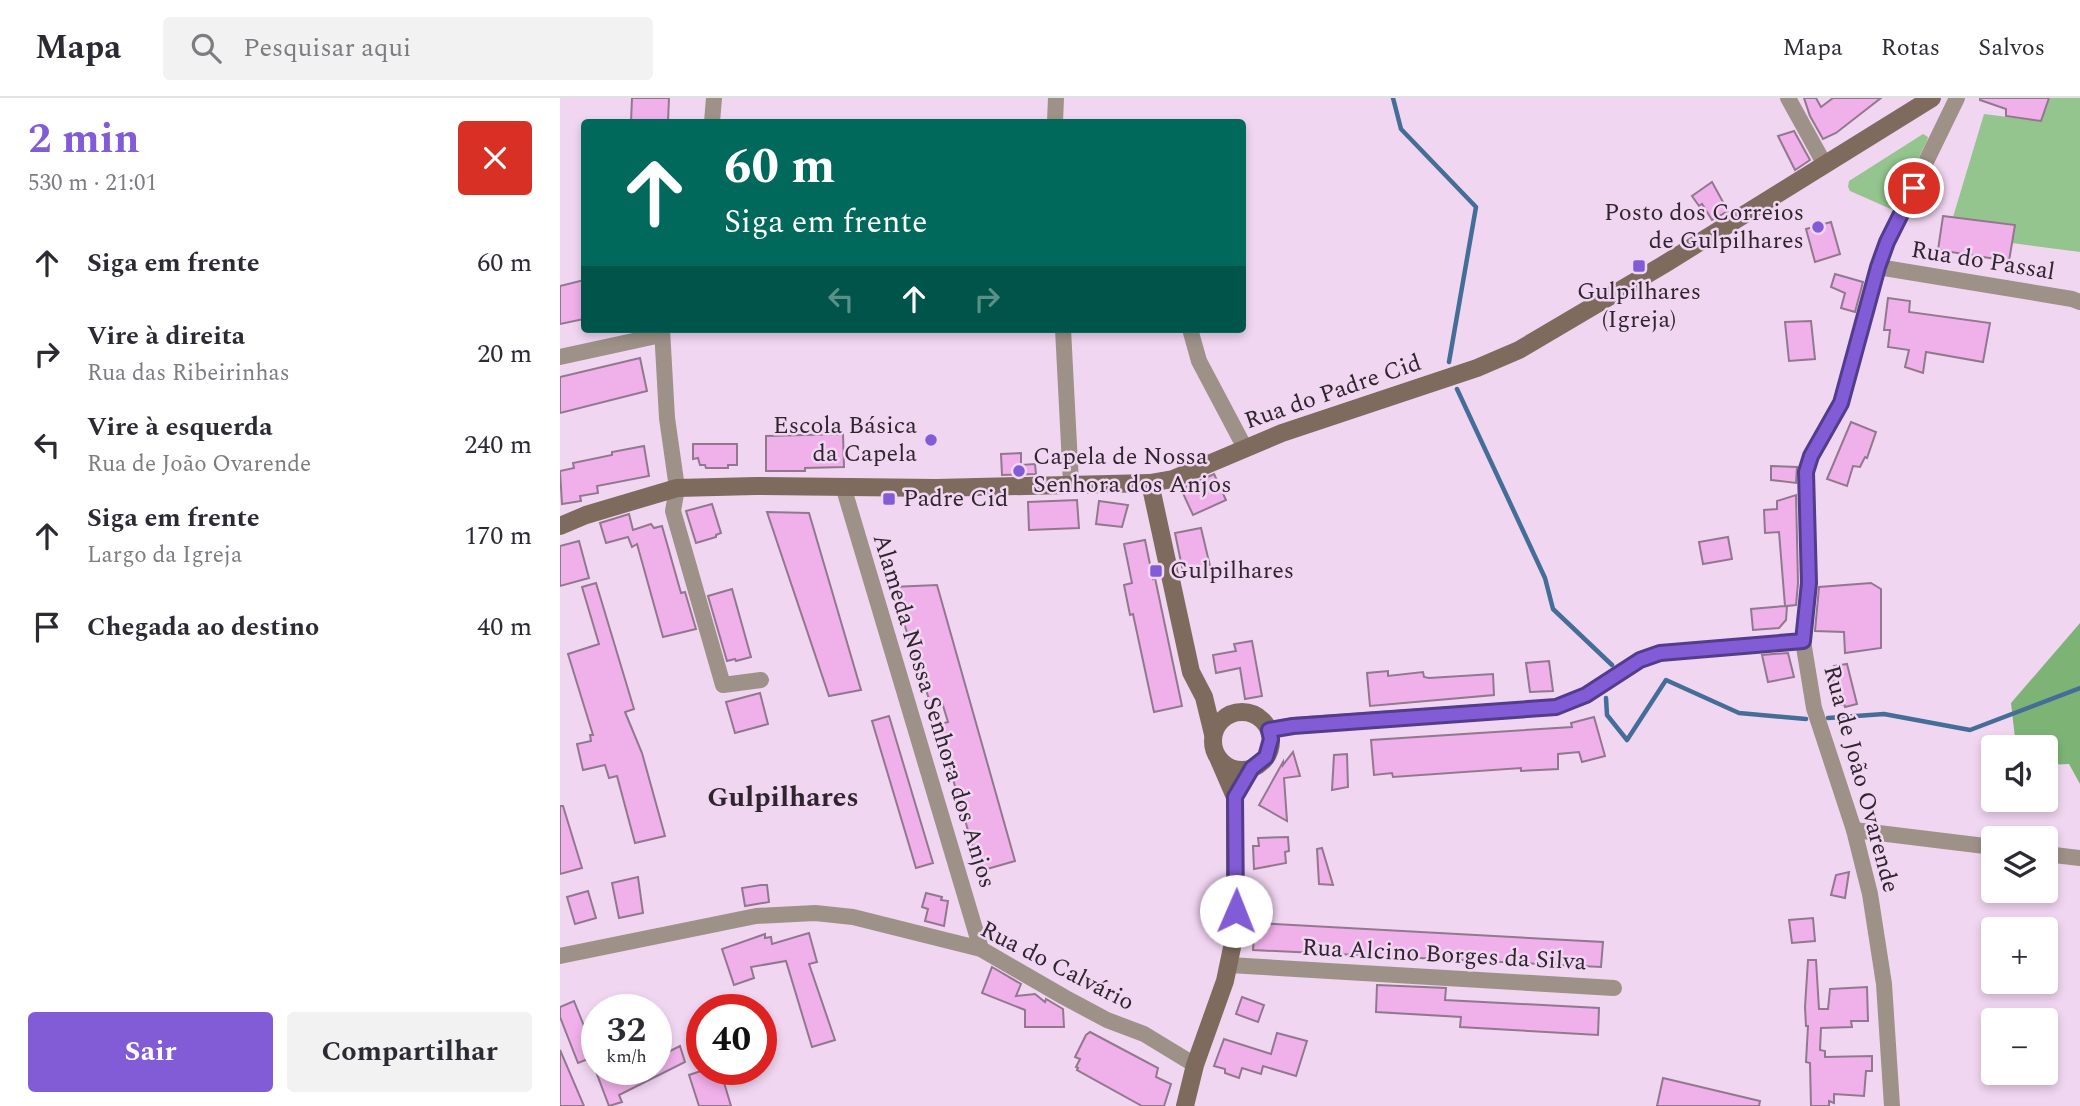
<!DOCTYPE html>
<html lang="pt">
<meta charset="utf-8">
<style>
:root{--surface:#fff;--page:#f2f2f3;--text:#2b2b33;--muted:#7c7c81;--line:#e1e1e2;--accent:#825cd7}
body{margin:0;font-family:Spectral,serif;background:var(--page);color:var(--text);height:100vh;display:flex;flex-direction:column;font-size:26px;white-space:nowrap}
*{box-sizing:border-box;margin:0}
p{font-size:23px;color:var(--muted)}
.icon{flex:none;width:38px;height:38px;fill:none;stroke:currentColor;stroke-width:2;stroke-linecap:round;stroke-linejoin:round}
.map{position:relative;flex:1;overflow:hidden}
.side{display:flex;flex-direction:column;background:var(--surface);width:560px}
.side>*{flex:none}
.hud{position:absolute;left:21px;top:21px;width:665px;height:214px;border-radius:7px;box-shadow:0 4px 10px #0003;background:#00695c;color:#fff;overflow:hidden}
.controls{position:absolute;left:1421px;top:637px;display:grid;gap:14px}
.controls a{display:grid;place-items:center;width:77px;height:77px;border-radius:7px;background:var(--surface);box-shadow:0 4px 10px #0003;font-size:35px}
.speed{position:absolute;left:21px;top:896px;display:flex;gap:14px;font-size:35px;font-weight:700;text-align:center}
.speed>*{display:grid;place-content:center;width:91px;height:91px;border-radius:50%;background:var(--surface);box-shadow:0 4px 10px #0003;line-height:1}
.speed small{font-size:18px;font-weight:400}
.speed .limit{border:10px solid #d22;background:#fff;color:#111}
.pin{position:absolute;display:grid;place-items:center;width:60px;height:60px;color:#fff;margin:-30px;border:4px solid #fff;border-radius:50%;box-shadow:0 2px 7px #0007}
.me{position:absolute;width:77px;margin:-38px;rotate:1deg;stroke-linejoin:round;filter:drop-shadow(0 0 5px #0008)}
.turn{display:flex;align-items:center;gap:24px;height:147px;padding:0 28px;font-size:32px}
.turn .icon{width:91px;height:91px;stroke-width:2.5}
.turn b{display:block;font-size:49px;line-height:60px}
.lanes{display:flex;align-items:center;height:66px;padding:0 28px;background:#0003;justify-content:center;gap:35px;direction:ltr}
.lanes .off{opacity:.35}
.round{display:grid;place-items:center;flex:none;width:74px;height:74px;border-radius:7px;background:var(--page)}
.head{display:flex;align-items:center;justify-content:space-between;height:119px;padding:0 28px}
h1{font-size:42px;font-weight:700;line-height:52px;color:var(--accent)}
.primary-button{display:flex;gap:14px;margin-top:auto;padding:14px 28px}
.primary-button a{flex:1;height:80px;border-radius:7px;background:var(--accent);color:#fff;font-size:28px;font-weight:700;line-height:80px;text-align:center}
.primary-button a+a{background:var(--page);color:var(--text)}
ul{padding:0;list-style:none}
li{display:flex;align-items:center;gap:21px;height:91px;padding:0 28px}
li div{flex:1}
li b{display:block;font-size:26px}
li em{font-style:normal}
header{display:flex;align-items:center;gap:42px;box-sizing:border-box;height:98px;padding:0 35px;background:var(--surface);border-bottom:2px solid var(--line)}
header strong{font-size:33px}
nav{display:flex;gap:38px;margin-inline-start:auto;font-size:24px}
.search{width:490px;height:63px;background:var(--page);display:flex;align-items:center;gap:18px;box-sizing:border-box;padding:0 24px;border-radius:7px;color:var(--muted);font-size:26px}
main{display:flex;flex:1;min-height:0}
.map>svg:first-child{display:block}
.green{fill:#94c58e}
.forest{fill:#7db476}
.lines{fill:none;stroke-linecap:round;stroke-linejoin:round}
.stream{stroke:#446e97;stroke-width:4.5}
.building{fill:#f0b0ea;stroke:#92788f;stroke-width:2}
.street{stroke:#9e9188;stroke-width:16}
.secondary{stroke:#7e6b5e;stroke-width:18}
.route-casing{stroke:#543c8c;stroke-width:18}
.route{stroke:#825cd7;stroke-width:12}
.poi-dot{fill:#825cd7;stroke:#f1d6f1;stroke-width:2.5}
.labels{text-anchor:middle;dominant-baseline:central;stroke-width:5;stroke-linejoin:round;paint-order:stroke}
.poi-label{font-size:24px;fill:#2f252f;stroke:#f1d6f1;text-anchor:start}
.street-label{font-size:24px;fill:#2f252f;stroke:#f1d6f1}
.quarter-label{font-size:28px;font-weight:bold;fill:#2f252f;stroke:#f1d6f1}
</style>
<header>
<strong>Mapa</strong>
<div class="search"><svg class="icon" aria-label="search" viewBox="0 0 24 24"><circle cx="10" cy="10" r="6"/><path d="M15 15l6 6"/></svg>Pesquisar aqui</div>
<nav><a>Mapa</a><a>Rotas</a><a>Salvos</a></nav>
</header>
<main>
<section class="side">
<div class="head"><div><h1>2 min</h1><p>530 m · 21:01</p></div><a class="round" style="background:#d93025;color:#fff"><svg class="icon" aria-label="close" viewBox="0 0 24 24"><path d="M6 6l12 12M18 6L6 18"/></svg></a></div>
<ul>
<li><svg class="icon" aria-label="ahead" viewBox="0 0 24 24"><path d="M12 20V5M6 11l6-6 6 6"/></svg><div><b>Siga em frente</b></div><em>60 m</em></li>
<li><svg class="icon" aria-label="right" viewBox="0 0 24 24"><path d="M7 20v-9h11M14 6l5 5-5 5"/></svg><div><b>Vire à direita</b><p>Rua das Ribeirinhas</p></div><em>20 m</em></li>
<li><svg class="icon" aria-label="left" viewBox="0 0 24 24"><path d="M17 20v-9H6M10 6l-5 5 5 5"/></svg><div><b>Vire à esquerda</b><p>Rua de João Ovarende</p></div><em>240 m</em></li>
<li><svg class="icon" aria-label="ahead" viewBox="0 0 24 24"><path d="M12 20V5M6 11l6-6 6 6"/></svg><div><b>Siga em frente</b><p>Largo da Igreja</p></div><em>170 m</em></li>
<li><svg class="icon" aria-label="arrive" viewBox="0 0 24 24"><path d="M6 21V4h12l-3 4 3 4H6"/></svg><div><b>Chegada ao destino</b></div><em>40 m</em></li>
</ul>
<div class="primary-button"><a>Sair</a><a>Compartilhar</a></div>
</section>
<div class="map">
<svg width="1520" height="1008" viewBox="0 0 1520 1008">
<rect width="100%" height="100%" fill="#f1d6f1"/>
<g class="green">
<polygon points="1489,0 1520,0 1520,154 1452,145 1455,127 1393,119 1424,16 1481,23"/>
<polygon points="1363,36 1368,39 1367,43 1333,112 1290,93 1288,89 1289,83"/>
</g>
<polygon class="forest" points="1520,525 1520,686 1509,666 1486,667 1486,649 1456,649 1451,605"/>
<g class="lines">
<g class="stream">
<polyline points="833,0 841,31 916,109 889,264"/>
<polyline points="897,291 985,480 993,511 1052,567"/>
<polyline points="1046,600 1047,617 1067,642 1106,582 1179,615 1246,621"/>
<polyline points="1268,620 1324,616 1410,632 1520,590"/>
</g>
</g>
<g class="building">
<polygon points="72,0 109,0 108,24 71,24"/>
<polygon points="1244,0 1256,0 1261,9 1273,0 1321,0 1276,35 1263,41 1250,18"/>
<polygon points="1420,0 1489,0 1481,23 1446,18 1446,11 1420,2"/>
<polygon points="1234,33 1250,62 1235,72 1218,38"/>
<polygon points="1152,84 1168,113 1152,122 1142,106 1139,108 1132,98"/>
<polygon points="1383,118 1455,127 1449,163 1378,152"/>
<polygon points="1271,124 1280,156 1255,164 1246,131"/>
<polygon points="1275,176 1303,184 1295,214 1281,210 1285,195 1271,189"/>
<polygon points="24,182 24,221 0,226 0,188"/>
<polygon points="1328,200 1350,203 1349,214 1430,225 1423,264 1366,254 1363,275 1345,269 1349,252 1328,249 1330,232 1324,232"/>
<polygon points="1251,223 1255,261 1229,263 1225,224"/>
<polygon points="80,260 87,293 0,315 0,279"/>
<polygon points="1291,324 1316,334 1307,360 1305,359 1300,369 1293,368 1287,388 1267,381"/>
<polygon points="283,336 284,369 245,370 245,373 206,373 206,338"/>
<polygon points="133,346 177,346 177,367 168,367 168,370 146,370 145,367 140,367 138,360 133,361"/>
<polygon points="84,348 89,378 37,388 38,395 20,398 21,403 2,406 0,373 14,370 13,365 52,357 52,354"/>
<polygon points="461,355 461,367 475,366 476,376 442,377 441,356"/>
<polygon points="1211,368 1237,369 1236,385 1211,382"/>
<polygon points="654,376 666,402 633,417 621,391"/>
<polygon points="1236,397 1238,485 1236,507 1227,508 1226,522 1219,530 1193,532 1191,511 1225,508 1219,434 1205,435 1204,412 1217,411 1217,403"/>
<polygon points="517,402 519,430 469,432 468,404"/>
<polygon points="539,403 568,407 562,429 536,426"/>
<polygon points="152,406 161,435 156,437 156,439 136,445 126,413"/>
<polygon points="207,414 249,415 301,592 269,598"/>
<polygon points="69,416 73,432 91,426 94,430 102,428 121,495 125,494 136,531 103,539 77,446 72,449 68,439 46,445 40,425"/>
<polygon points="641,430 650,468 623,474 615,435"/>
<polygon points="1168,439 1172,461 1143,466 1139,444"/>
<polygon points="585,442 593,481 595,480 622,608 594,614 573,516 570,517 564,487 572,485 564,446"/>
<polygon points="19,443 29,480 0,488 0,448"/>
<polygon points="36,485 74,611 65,614 82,655 105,738 75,745 57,678 49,680 45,667 23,672 17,646 31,643 30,637 33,637 8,556 39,546 22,489"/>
<polygon points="1311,485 1321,491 1321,550 1285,555 1284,534 1255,533 1259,489"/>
<polygon points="377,487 455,763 420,773 377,627 388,624 381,601 370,604 332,489"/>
<polygon points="172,491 191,559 176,563 175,561 167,563 148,498"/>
<polygon points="692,543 702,598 685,601 680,570 656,575 653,557 676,553 674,546"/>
<polygon points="1228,555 1234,579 1208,584 1202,557"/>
<polygon points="989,563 993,593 970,594 966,565"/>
<polygon points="1287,566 1297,606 1285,609 1284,606 1279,607 1270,572 1275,571 1274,568"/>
<polygon points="828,573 828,578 863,574 864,579 869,580 933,576 934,597 810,608 807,575"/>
<polygon points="200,595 208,626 175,635 166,604"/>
<polygon points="329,618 373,765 356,770 312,623"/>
<polygon points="1034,619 1045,658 1022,664 1019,654 998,656 998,671 961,673 961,670 833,679 832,675 814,677 811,642 1012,629 1011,625"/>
<polygon points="733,654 740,678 724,680 727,723 699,707 723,664 723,667"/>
<polygon points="787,656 788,689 772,692 774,657"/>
<polygon points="0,708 3,708 22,770 0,776"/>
<polygon points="728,739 729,753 725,754 726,765 694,771 693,748 699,748 698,740"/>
<polygon points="762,750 773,787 759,786 757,751"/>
<polygon points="1289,774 1285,800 1271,797 1276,777"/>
<polygon points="78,779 83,815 59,820 52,785"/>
<polygon points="201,787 207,787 209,804 185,808 182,790"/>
<polygon points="28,793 36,820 15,826 7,799"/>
<polygon points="366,795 382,799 381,802 388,803 384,828 365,823 368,811 362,809"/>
<polygon points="1253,820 1255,843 1232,845 1229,822"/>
<polygon points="695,825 1043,844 1041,869 693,852"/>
<polygon points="249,835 257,864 249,866 275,942 252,949 226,863 191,869 194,880 174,887 162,851 205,836 205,840 211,839 212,846"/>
<polygon points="1248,862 1256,862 1259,911 1268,911 1270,891 1307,889 1308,923 1291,923 1292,929 1261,930 1260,952 1265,953 1265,959 1312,958 1312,973 1306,973 1304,998 1274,996 1274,1005 1269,1003 1269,1008 1251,1008 1250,965 1246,964 1248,928 1246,928 1245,909"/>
<polygon points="432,869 461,886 456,898 475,896 485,904 486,901 503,911 504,929 465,929 465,912 422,895"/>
<polygon points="817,887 886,890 885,902 1039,910 1038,937 900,929 901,919 816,914"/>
<polygon points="682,899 704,907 698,924 676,916"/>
<polygon points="14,903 36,958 18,965 0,919 0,909"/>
<polygon points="530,934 598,970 596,979 611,986 604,1008 582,1008 517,972 518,970 516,969 520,961 515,959 526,937"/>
<polygon points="717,935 747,943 736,978 703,968 701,976 682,970 679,980 665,975 665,971 654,968 664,941 711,956"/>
<polygon points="120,948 125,964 59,997 62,1004 49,1008 35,971 49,971 52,981 73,971 96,971 96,960"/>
<polygon points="0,952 24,1008 0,1008"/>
<polygon points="147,971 160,971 171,1008 139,1008 129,977"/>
<polygon points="1103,980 1200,1003 1199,1008 1097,1008"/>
</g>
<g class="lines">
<g class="street">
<polyline points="1228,0 1265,67"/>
<polyline points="152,24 154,0"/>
<polyline points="495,24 496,0"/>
<polyline points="1318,169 1512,201 1520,204"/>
<polyline points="102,231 107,320 117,390 113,413 163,587 201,582"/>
<polyline points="503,231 511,386"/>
<polyline points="630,231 639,263 685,350"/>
<polyline points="0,259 101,237"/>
<polyline points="283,388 421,851"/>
<polyline points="709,632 733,627 996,609 1026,598 1080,562 1100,555 1243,543"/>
<polyline points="1294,732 1433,749"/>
<polyline points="1486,756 1520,760"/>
<polyline points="0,858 196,818 255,815 293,819 421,851 504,899 547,922 584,936 635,967"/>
<polyline points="669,867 1054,890"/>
<polyline points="1332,1008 1324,886 1310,796 1294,732 1254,610 1243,543 1249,485 1246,374 1251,358 1281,305 1318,169 1327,144 1397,0"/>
</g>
<g class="secondary">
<polyline points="590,385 631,574 644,599 653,636"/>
<polyline points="0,428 26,417 117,390 196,388 376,390 590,385 613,381 722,335 917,270 959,252 1103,167 1372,0"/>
<circle cx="682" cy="643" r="29"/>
<polyline points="625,1008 635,967 665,883 675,835 675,699 659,662"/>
</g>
</g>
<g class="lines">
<g class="route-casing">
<polyline id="route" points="676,813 675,699 692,670 706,659 711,641 709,632 733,628 996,609 1026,597 1080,562 1100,555 1243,543 1249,485 1246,374 1251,358 1281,305 1318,169 1327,144 1354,90"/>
</g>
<use href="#route" class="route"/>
</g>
<g class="poi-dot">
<circle cx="1258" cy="129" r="7"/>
<rect x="1072" y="161" width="14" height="14" rx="3.5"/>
<circle cx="371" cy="342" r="7"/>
<circle cx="459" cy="373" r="7"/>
<rect x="322" y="394" width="14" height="14" rx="3.5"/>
<rect x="589" y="466" width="14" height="14" rx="3.5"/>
</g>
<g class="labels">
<g class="poi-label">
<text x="1244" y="115" text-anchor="end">Posto dos Correios<tspan x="1244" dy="28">de Gulpilhares</tspan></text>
<text x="1079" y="194" text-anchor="middle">Gulpilhares<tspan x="1079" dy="28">(Igreja)</tspan></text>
<text x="357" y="328" text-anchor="end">Escola Básica<tspan x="357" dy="28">da Capela</tspan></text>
<text x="473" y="359">Capela de Nossa<tspan x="473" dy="28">Senhora dos Anjos</tspan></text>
<text x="343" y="401">Padre Cid</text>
<text x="610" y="473">Gulpilhares</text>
</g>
<g class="street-label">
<text transform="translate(1423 163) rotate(9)">Rua do Passal</text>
<text transform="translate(773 294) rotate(-19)">Rua do Padre Cid</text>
<text transform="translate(374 613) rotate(73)">Alameda Nossa Senhora dos Anjos</text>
<text transform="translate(1301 681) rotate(75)">Rua de João Ovarende</text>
<text transform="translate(884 857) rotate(3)">Rua Alcino Borges da Silva</text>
<text transform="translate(497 868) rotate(27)">Rua do Calvário</text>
</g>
<g class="quarter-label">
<text x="223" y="699">Gulpilhares</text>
</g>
</g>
</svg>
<div class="controls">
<a><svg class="icon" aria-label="sound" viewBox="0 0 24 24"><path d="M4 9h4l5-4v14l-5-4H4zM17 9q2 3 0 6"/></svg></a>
<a><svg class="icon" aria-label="layers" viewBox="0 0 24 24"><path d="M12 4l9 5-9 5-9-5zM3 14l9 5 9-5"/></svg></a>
<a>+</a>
<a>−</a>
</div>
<div class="speed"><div>32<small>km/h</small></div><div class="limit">40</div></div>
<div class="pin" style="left:1354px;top:90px;background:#d93025"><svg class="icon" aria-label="arrive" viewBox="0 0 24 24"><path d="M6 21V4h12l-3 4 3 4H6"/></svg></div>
<svg class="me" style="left:676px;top:813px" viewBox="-20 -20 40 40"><circle r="19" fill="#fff"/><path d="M0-13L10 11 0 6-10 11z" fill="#825cd7"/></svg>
<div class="hud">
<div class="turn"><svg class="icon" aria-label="ahead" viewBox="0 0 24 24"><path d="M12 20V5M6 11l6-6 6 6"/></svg><div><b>60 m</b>Siga em frente</div></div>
<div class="lanes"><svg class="icon off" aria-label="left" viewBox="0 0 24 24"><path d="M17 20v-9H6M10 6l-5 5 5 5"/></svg><svg class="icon" aria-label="ahead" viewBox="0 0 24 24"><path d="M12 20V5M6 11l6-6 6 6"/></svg><svg class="icon off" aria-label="right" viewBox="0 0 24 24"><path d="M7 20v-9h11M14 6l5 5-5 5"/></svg></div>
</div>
</div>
</main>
